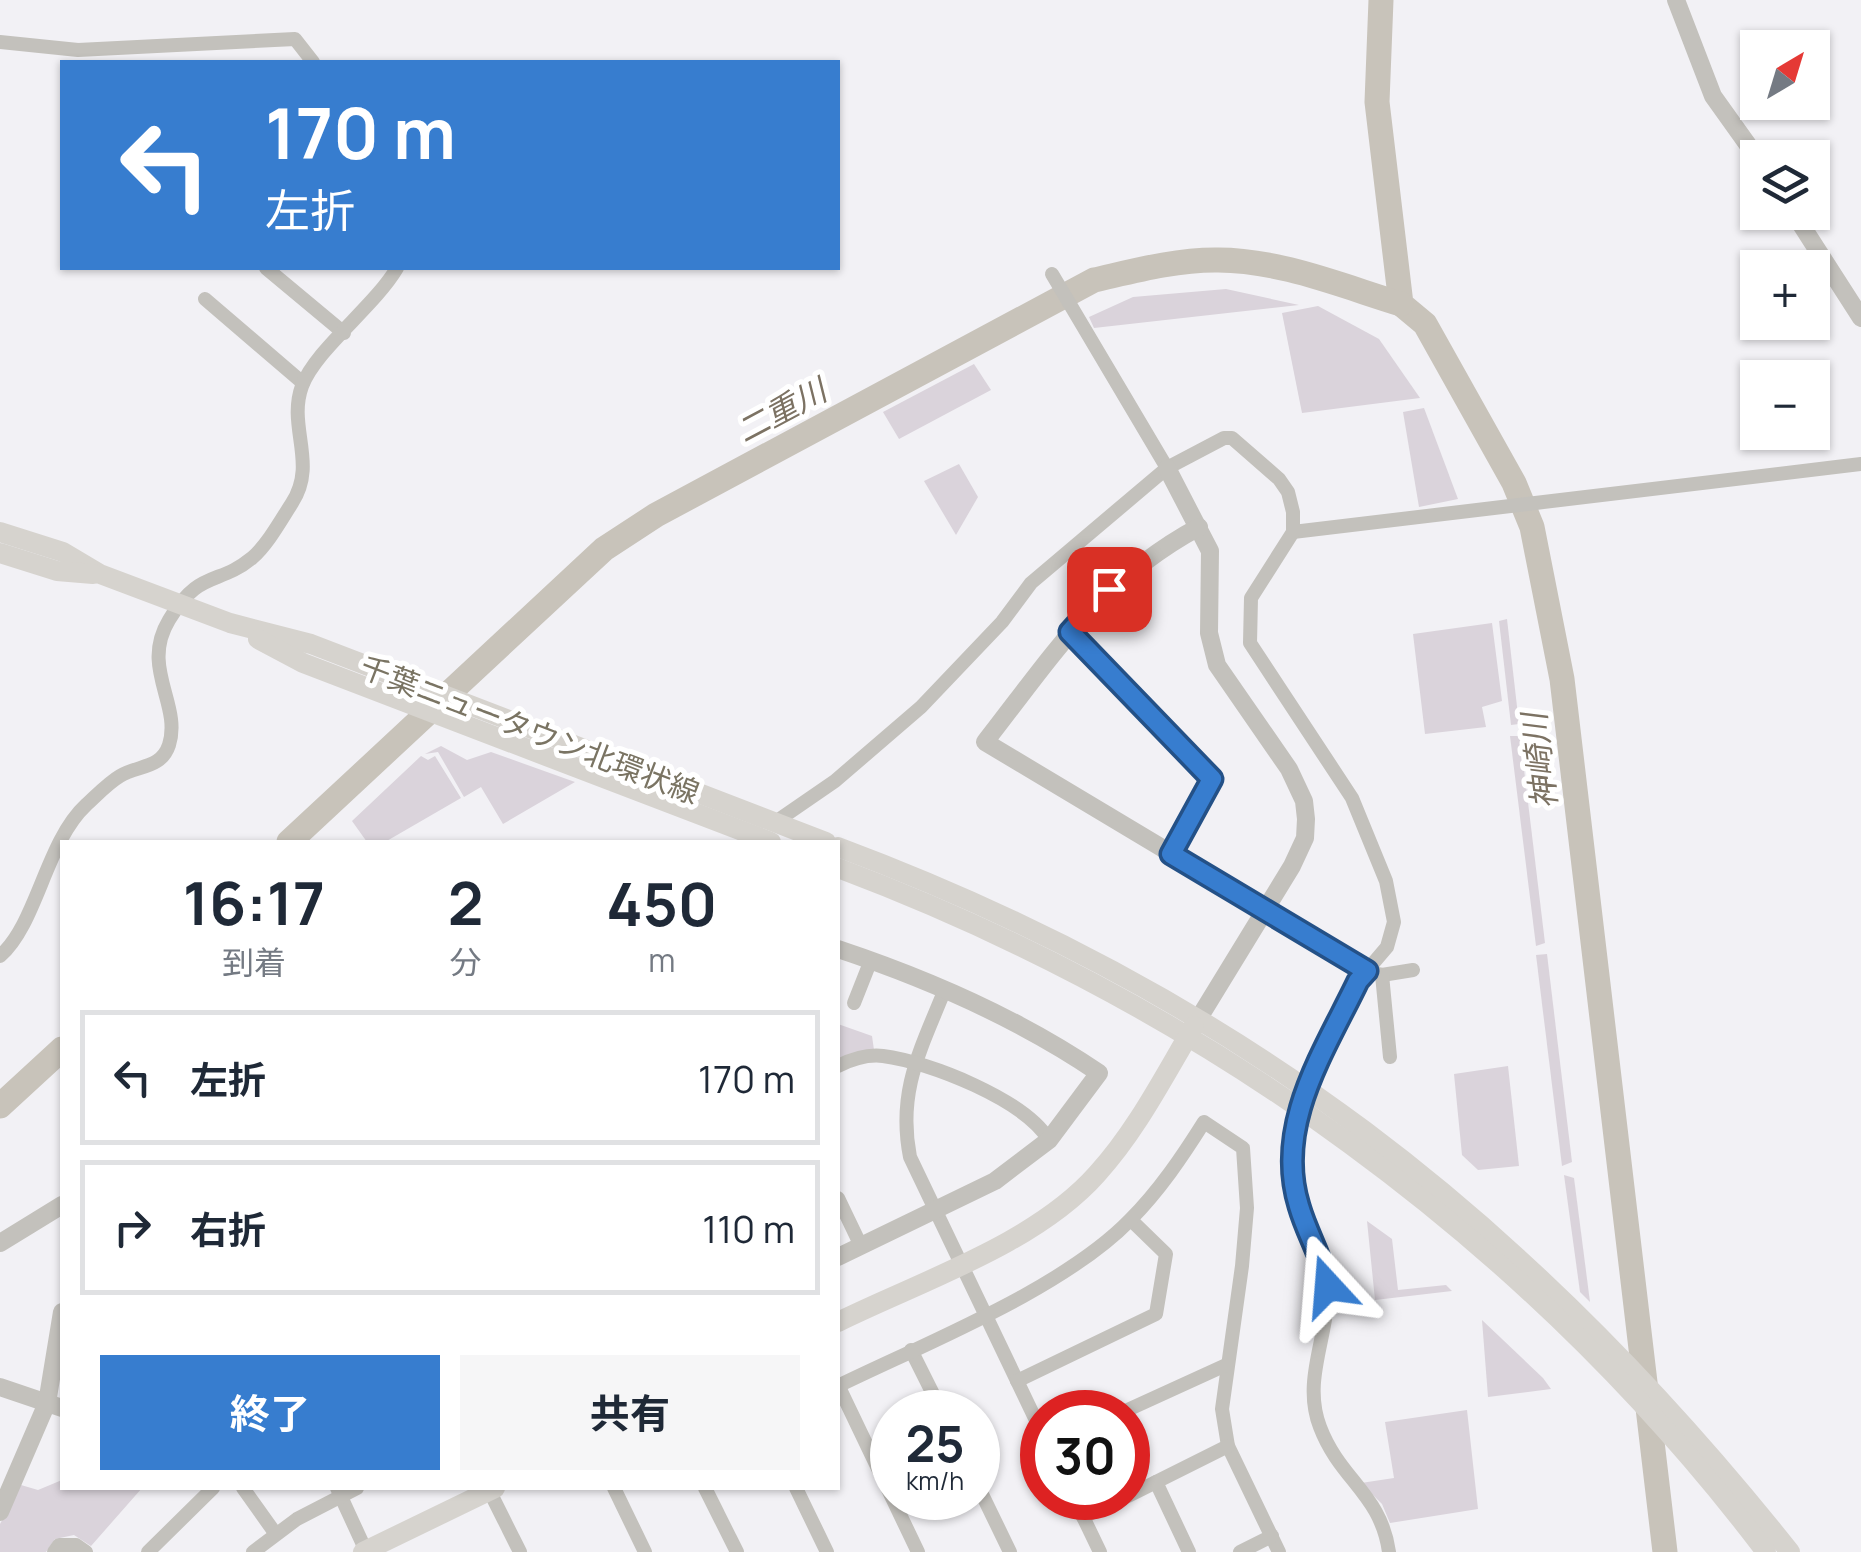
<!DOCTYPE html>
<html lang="ja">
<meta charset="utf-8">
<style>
:root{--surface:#fff;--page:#f6f6f7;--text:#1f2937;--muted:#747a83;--line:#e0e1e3;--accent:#377dcf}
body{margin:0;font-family:Manrope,"Noto Sans JP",sans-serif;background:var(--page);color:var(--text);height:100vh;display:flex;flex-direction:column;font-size:38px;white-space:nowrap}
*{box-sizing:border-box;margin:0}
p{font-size:32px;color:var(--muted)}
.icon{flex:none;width:55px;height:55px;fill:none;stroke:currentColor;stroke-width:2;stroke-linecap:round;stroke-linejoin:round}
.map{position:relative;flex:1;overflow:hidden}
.details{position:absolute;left:60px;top:840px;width:780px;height:650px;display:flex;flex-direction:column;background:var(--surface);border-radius:0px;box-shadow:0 2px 8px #0004}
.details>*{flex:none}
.hud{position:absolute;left:60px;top:60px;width:780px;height:210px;border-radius:0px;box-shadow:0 2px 8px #0004;background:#377dcf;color:#fff;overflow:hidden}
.needle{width:65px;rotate:38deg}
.fabs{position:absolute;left:1740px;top:30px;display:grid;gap:20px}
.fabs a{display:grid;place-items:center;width:90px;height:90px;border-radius:0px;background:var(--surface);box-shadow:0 2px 8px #0004;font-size:50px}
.speed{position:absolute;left:870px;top:1390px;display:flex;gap:20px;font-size:50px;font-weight:700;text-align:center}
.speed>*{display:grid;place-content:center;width:130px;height:130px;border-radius:50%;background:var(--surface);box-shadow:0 2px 8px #0004;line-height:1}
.speed small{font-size:25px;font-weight:400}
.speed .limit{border:15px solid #d22;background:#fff;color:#111}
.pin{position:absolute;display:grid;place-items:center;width:85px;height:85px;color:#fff;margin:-42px;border-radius:20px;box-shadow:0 5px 15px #0006}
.me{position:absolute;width:110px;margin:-55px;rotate:341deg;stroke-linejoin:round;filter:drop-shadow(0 0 8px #0008)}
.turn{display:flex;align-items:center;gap:35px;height:210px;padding:0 40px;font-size:45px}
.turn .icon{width:130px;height:130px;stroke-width:2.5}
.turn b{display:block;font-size:70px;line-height:85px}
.eta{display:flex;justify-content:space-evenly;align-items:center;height:170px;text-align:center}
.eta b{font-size:60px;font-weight:700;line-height:70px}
.button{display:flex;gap:20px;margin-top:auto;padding:20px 40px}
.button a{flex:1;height:115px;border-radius:0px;background:var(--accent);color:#fff;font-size:40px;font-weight:700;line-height:115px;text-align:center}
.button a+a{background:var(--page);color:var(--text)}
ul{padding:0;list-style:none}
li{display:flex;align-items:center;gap:30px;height:135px;margin:0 20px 15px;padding:0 20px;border:5px solid var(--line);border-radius:0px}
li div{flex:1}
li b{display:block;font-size:38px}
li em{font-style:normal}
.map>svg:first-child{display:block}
.green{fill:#dad3db}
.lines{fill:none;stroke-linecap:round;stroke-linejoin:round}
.river{stroke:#c8c3ba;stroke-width:25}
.minor{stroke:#c3c1bc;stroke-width:14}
.tertiary{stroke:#c3c1bc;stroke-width:18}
.secondary{stroke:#d6d3ce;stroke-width:20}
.route-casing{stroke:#245187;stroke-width:25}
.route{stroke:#377dcf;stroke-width:18}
.labels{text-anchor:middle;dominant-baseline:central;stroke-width:10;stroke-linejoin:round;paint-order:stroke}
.street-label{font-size:30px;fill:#7a7463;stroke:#fff}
.water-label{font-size:32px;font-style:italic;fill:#7c7263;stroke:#fff}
</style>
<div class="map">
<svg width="1861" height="1552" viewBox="0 0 1861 1552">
<rect width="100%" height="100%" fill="#f2f1f5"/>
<g class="green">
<polygon points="1226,289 1299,305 1094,328 1089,317 1133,297"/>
<polygon points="1318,306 1379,339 1420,398 1302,413 1282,313"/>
<polygon points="974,364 991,390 899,439 883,412"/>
<polygon points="1424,408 1458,499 1419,507 1403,412"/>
<polygon points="959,464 978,497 956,535 924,481"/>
<polygon points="1507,619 1519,724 1511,725 1499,621"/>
<polygon points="1492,623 1502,701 1482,707 1486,727 1425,734 1413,634"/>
<polygon points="1510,736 1520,736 1545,943 1536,946"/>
<polygon points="441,746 467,760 491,752 575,782 503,824 481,787 464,797 438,752 425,754"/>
<polygon points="421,756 428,760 435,756 461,798 385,842 367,842 352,821"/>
<polygon points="1547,954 1572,1162 1562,1166 1536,955"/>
<polygon points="838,1024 872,1036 874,1050 838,1062"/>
<polygon points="1508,1066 1519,1166 1478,1170 1462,1155 1454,1074"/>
<polygon points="1564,1175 1574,1178 1590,1302 1580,1292"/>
<polygon points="1367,1221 1392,1239 1398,1290 1446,1285 1452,1291 1375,1300"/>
<polygon points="1482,1320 1543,1378 1551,1389 1488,1397"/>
<polygon points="1467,1410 1478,1509 1390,1523 1382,1504 1361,1483 1394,1478 1385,1422"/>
<polygon points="62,1480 62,1488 142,1488 91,1546 74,1535 55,1539 46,1552 0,1552 0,1524 21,1485 38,1490"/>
</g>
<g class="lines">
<g class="river">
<polyline points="1381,0 1377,102 1401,304 1425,324 1514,483 1532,527 1562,679 1665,1552"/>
<path d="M 289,842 L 604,549 L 656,515 L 1094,280 C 1134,271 1174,260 1215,260 C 1277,259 1342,286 1401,304"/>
<polyline points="0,1106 62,1049"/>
</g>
<g class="minor">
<polyline points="0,42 78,50 295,39 313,62"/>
<polyline points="266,268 344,333"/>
<polyline points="1052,274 1167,468"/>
<polyline points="205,299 303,383"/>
<polyline points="1293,532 1861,464"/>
<path d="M 774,823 L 835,781 L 921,707 L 1002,622 L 1031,583 L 1167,468 L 1224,438 L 1232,438 L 1279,479 L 1288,492 L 1293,512 L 1293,532 L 1251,598 L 1250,643 L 1352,798 L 1386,881 L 1394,922 L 1387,947 L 1358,981 L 1299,1106 C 1284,1150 1293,1199 1312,1240 C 1319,1255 1326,1267 1327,1284 C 1331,1333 1301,1378 1320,1427 C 1340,1480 1381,1494 1389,1552"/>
<polyline points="1264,909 1367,971 1382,975 1413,970"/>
<path d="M 0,956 C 37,924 46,842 86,805 C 96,796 108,783 120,776 C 138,765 161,769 169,745 C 182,704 140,668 169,620 C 199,569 218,586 252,558 C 268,544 281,520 292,503 C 318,463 287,427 302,386 C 316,349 374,307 397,268"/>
<polyline points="1382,975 1390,1057"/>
<path d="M 945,989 C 921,1049 897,1091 910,1157 L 1042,1433"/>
<polyline points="854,1003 871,960"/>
<path d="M 838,1066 C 852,1059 867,1054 883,1056 C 930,1062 1025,1100 1049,1140"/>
<polyline points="838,1198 861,1246"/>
<polyline points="911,1350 942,1412"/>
<polyline points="1017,1381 1156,1314 1166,1254 1131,1220"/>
<polyline points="838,1385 918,1552"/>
<path d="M 838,1386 C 926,1343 1063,1289 1130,1220 C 1159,1191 1182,1157 1204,1122 L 1243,1148 L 1247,1208 L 1242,1266 L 1222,1409 L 1228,1446 L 1279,1552"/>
<polyline points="1123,1412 1226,1365"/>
<polyline points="1156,1482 1189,1552"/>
<polyline points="978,1486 1010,1552"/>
<polyline points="243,1488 275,1533"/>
<polyline points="337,1488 366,1551"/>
<polyline points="614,1488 645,1552"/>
<polyline points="705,1488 737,1552"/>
<polyline points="796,1488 827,1552"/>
<polyline points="489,1490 520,1552"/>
<polyline points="1128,1496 1228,1446"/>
<polyline points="1074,1498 1100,1552"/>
<polyline points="1083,1517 1124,1498"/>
<polyline points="54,1552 59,1545 76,1545 86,1552"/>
<polyline points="148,1552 213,1488"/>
<polyline points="253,1552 297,1519 357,1488"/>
<polyline points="1240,1552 1272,1536"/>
</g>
<g class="tertiary">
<polyline points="1676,0 1713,96 1758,159"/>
<polyline points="1793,212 1861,318"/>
<polyline points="1167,468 1210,551 1209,633 1217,665 1289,769 1304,801 1306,819 1305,838 1292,866 1199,1018"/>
<path d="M 1199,527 C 1099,581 1053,655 985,742 L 1264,909"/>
<polyline points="1070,633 1211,779 1171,854"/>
<path d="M 838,949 C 931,980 1018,1018 1099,1073 L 1049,1140 L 995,1181 L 838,1257"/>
<polyline points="0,1243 62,1205"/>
<polyline points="0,1387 62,1408"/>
<polyline points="0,1512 47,1403 62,1312"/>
</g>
<g class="secondary">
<polyline points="0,532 63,552 100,574 230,623 311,644 826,842"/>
<polyline points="0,553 57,571 93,574"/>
<polyline points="258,639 303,663 771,842"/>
<path d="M 838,847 C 1237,996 1526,1220 1790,1552"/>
<path d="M 838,868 C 1204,1006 1529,1239 1766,1552"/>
<path d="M 838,1322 C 921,1281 1035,1244 1097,1174 C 1137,1130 1164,1076 1194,1026"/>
<polyline points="363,1552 495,1488"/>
</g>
</g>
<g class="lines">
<g class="route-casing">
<path id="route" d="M 1109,589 L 1070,632 L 1212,779 L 1171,854 L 1367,971 L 1358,981 C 1324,1052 1274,1125 1299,1206 C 1307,1234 1322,1257 1328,1286"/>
</g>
<use href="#route" class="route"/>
</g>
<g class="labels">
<g class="street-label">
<text transform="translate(530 729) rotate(21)">千葉ニュータウン北環状線</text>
</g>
<g class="water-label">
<text transform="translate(781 410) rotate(-28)">二重川</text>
<text transform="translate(1539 761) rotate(-97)">神崎川</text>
</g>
</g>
</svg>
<div class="fabs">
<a><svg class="needle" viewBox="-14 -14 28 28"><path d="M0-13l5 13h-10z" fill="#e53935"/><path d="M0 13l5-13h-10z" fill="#747a83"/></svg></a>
<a><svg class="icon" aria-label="layers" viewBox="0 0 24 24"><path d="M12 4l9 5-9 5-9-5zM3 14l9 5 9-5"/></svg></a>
<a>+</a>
<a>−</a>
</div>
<div class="speed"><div>25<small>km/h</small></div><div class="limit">30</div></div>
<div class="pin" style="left:1109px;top:589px;background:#d93025"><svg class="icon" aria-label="arrive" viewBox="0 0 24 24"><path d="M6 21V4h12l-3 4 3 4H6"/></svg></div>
<svg class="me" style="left:1328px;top:1286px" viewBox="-20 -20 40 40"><path d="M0-17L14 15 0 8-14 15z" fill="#377dcf" stroke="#fff" stroke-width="4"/></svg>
<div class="hud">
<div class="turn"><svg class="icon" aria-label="left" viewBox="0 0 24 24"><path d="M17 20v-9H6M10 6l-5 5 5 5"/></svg><div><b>170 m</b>左折</div></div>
</div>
<section class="details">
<div class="eta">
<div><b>16:17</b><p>到着</p></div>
<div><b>2</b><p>分</p></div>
<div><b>450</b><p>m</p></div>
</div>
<ul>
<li><svg class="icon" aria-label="left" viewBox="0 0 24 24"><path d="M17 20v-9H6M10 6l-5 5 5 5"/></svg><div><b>左折</b></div><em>170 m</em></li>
<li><svg class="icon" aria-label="right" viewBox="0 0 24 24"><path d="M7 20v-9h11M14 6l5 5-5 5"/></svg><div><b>右折</b></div><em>110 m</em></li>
</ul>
<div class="button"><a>終了</a><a>共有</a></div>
</section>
</div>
